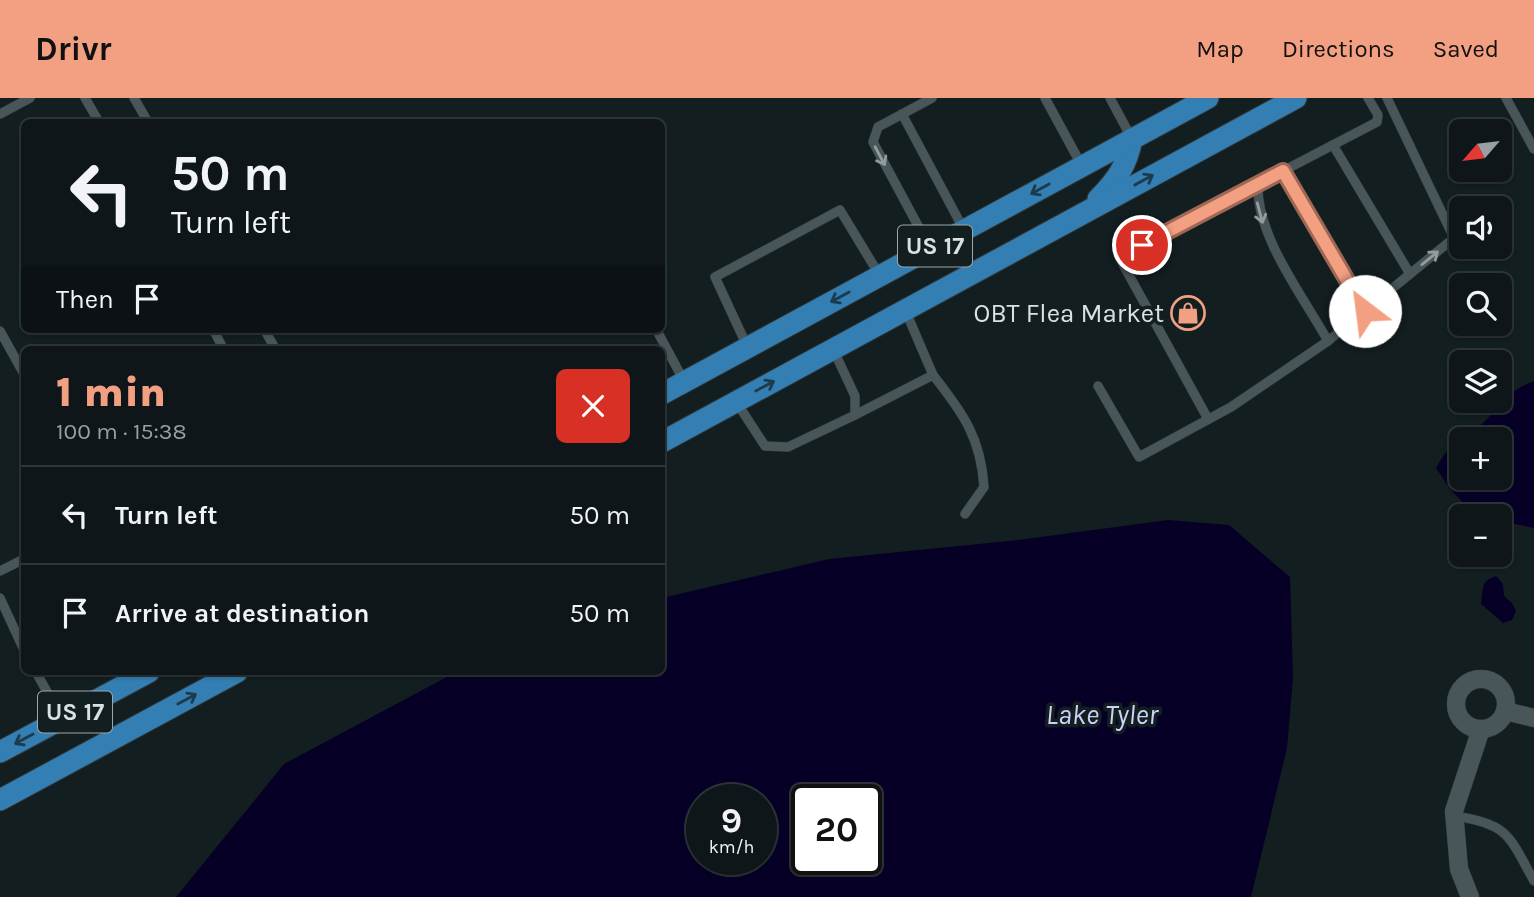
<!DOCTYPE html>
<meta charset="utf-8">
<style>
:root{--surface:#0e1619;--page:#171f22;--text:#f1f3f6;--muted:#9b9fa2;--line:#2e3538;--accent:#f3a082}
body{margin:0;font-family:Karla,sans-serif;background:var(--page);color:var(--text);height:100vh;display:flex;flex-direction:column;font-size:26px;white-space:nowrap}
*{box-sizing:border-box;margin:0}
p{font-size:23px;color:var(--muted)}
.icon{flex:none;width:38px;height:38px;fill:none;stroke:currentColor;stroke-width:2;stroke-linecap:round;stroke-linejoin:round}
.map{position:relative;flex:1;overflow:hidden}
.sheet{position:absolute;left:21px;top:248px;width:644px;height:329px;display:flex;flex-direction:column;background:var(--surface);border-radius:10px;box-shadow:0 2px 5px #0004,0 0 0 2px var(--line)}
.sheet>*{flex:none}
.banner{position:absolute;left:21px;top:21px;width:644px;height:214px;border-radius:10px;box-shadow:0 2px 5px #0004,0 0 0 2px var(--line);background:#0e1619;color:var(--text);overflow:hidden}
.needle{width:46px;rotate:242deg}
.controls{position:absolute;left:1449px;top:21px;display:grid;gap:14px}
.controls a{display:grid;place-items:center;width:63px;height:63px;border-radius:10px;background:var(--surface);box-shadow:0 2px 5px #0004,0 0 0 2px var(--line);font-size:35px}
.speed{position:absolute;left:686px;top:686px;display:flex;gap:14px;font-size:35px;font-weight:700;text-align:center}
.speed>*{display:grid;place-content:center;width:91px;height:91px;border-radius:50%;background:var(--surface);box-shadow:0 2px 5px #0004,0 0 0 2px var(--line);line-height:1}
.speed small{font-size:18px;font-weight:400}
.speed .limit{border:4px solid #111;border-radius:10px;background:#fff;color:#111}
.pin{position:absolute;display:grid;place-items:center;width:60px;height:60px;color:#fff;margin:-30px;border:4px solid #fff;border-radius:50%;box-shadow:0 2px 7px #0007}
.me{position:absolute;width:77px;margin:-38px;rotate:330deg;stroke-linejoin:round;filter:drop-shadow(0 0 5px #0008)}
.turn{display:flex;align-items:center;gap:24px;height:147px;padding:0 35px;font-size:32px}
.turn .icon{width:91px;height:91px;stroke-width:2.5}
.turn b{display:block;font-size:49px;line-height:60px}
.then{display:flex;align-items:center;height:66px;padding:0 35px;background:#0003;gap:14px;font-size:26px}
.round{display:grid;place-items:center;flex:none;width:74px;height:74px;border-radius:10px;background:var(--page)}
.summary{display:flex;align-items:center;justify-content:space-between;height:119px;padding:0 35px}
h1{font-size:42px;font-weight:800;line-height:52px;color:var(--accent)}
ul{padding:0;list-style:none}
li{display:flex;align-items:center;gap:21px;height:98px;padding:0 35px;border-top:2px solid var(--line)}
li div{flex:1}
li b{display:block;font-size:26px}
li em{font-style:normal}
header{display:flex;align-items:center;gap:42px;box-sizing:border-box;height:98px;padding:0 35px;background:var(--accent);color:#111}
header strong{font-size:33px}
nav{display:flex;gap:38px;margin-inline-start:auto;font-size:24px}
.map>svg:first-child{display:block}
.water{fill:#060026;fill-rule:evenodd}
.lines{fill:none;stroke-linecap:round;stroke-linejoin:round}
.lane-casing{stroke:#31383a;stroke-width:10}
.street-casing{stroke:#31383a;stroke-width:19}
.primary-casing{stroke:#31383a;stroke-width:23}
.lane{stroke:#495659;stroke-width:9}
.street{stroke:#495659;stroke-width:18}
.primary{stroke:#337eb2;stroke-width:21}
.oneway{stroke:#919c9e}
.oneway2{stroke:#1d3b4c}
.route-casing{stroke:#9e6854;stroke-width:18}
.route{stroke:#f3a082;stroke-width:12}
.labels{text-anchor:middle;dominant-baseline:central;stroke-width:7;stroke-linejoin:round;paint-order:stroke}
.shield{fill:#131e21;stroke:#9ea6a8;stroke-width:2}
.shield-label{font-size:24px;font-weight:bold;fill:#d9e1e2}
.poi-label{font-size:26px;fill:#d9e1e2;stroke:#131e21;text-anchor:end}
.water-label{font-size:28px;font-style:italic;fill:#cdd1f7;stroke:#131e21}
</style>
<header>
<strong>Drivr</strong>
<nav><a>Map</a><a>Directions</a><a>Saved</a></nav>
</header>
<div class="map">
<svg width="1534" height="799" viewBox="0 0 1534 799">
<rect width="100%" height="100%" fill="#131e21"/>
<g class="water">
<path d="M 1534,283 L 1534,430 L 1500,423 L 1500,418 L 1475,417 L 1450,391 L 1436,370 C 1454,338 1459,346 1483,325 C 1505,305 1502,296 1534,283 ZM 1461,341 L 1500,341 L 1500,380 L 1461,380 Z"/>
<path d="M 1168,422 L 1229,427 L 1290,479 L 1293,580 L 1287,650 L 1251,799 L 176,799 L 284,666 L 456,574 L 662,574 L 662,500 L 829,461 L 1018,442 ZM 702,702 L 761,702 L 761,761 L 702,761 ZM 807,702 L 866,702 L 866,761 L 807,761 Z"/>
<path d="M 1496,478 L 1503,486 L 1504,498 L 1512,505 L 1516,513 L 1512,522 L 1503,525 L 1481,506 C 1484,491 1479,484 1496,478 Z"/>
</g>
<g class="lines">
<g class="lane-casing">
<g id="lane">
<polyline points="85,0 99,24"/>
<polyline points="134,0 148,24"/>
<polyline points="1045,0 1082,68"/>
<polyline points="1110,0 1132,41"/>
<path d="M 1368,0 L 1378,17 L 1377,24 L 1258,86 C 1256,138 1303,198 1328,243 L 1454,140 L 1387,0"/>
<polyline points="1506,0 1534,51"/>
<polyline points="0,16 30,0"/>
<polyline points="902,16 964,132"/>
<polyline points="1333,47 1410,176"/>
<polyline points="1283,73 1365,213"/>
<polyline points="930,150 873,44 878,29 932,0"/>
<polyline points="213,231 224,252"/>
<polyline points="264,231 276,252"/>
<polyline points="656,231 684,283"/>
<polyline points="0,233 24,276"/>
<polyline points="747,248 715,179 840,112 880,178"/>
<path d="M 933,277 C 963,315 981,340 984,389 L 965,416"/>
<polyline points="1098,288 1139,359 1231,309 1328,243"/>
<polyline points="737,305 765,348 788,349 855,317 855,298 833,251"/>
<polyline points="855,317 933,277 906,214"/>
<polyline points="1208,321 1119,159 1258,86"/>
<polyline points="0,473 24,461"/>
<polyline points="0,500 24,552"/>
<polyline points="36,574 61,619"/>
<path d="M 1455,718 C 1509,726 1509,738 1534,783"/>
</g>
</g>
<g class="street-casing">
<g id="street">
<circle cx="1481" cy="606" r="25"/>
<polyline points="1505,613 1534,620"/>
<polyline points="1470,799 1459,771 1454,713 1481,631"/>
</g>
</g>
<g class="primary-casing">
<g id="primary">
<path d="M 1098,101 C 1117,82 1127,67 1132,41"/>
<polyline points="662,296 1208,0"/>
<polyline points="662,344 1296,0"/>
<polyline points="0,654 149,574"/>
<polyline points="0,702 237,574"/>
</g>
</g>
<use href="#lane" class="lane"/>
<use href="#street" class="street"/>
<use href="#primary" class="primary"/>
</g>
<defs><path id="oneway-shaft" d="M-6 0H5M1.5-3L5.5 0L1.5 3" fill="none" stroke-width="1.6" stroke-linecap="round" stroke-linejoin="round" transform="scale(1.75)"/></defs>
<g class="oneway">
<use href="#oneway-shaft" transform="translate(880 58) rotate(62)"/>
<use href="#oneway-shaft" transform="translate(1260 115) rotate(75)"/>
<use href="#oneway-shaft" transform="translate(1430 160) rotate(-39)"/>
</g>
<g class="oneway2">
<use href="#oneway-shaft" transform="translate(1144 82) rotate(-29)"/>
<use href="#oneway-shaft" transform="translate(1040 91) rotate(151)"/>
<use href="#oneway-shaft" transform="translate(840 199) rotate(151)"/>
<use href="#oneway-shaft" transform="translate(765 288) rotate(-28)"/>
<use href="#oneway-shaft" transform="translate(187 601) rotate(-28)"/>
<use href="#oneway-shaft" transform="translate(24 641) rotate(152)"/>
</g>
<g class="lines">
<g class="route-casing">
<polyline id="route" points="1142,147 1283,73 1365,213"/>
</g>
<use href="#route" class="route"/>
</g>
<defs>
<g id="shop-ring" transform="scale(1.75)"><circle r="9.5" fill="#131e21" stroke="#f3a082" stroke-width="1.5"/><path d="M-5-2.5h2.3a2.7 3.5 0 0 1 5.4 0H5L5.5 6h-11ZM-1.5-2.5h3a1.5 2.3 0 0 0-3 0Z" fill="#f3a082"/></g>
</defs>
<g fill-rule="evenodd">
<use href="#shop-ring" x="1188" y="215"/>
</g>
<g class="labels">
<g class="shield">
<rect x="898" y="127.5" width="74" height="41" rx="5"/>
<rect x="38" y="593.5" width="74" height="41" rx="5"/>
</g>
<g class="shield-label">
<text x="935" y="148">US 17</text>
<text x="75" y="614">US 17</text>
</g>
<g class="poi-label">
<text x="1164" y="215">OBT Flea Market</text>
</g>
<g class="water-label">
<text x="1102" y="616">Lake Tyler</text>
</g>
</g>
</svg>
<div class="controls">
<a><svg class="needle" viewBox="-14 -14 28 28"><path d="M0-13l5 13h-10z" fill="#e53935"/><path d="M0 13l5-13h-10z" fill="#9b9fa2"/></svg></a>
<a><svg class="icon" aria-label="sound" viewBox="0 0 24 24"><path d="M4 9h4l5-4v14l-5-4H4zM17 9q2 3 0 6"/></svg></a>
<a><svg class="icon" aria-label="search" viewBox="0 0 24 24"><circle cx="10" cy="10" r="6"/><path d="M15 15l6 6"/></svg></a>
<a><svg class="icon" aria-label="layers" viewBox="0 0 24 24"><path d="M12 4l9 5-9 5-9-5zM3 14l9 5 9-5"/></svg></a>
<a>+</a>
<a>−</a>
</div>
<div class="speed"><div>9<small>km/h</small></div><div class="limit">20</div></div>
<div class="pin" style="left:1142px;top:147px;background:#d93025"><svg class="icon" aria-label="arrive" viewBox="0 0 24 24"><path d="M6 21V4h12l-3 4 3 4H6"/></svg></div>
<svg class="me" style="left:1365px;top:213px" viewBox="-20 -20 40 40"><circle r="19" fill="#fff"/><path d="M0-13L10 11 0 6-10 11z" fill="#f3a082"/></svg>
<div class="banner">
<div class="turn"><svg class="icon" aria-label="left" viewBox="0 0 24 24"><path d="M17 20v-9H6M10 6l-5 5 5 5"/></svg><div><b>50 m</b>Turn left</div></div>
<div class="then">Then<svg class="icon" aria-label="arrive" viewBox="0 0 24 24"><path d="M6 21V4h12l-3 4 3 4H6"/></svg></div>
</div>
<section class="sheet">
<div class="summary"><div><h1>1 min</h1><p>100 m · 15:38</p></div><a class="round" style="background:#d93025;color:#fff"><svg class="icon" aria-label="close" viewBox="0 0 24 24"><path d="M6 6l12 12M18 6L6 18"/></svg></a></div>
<ul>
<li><svg class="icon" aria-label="left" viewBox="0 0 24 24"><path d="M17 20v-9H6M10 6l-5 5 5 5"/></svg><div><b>Turn left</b></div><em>50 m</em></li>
<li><svg class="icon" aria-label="arrive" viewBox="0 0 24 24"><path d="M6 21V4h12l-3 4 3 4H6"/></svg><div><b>Arrive at destination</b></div><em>50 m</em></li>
</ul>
</section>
</div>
